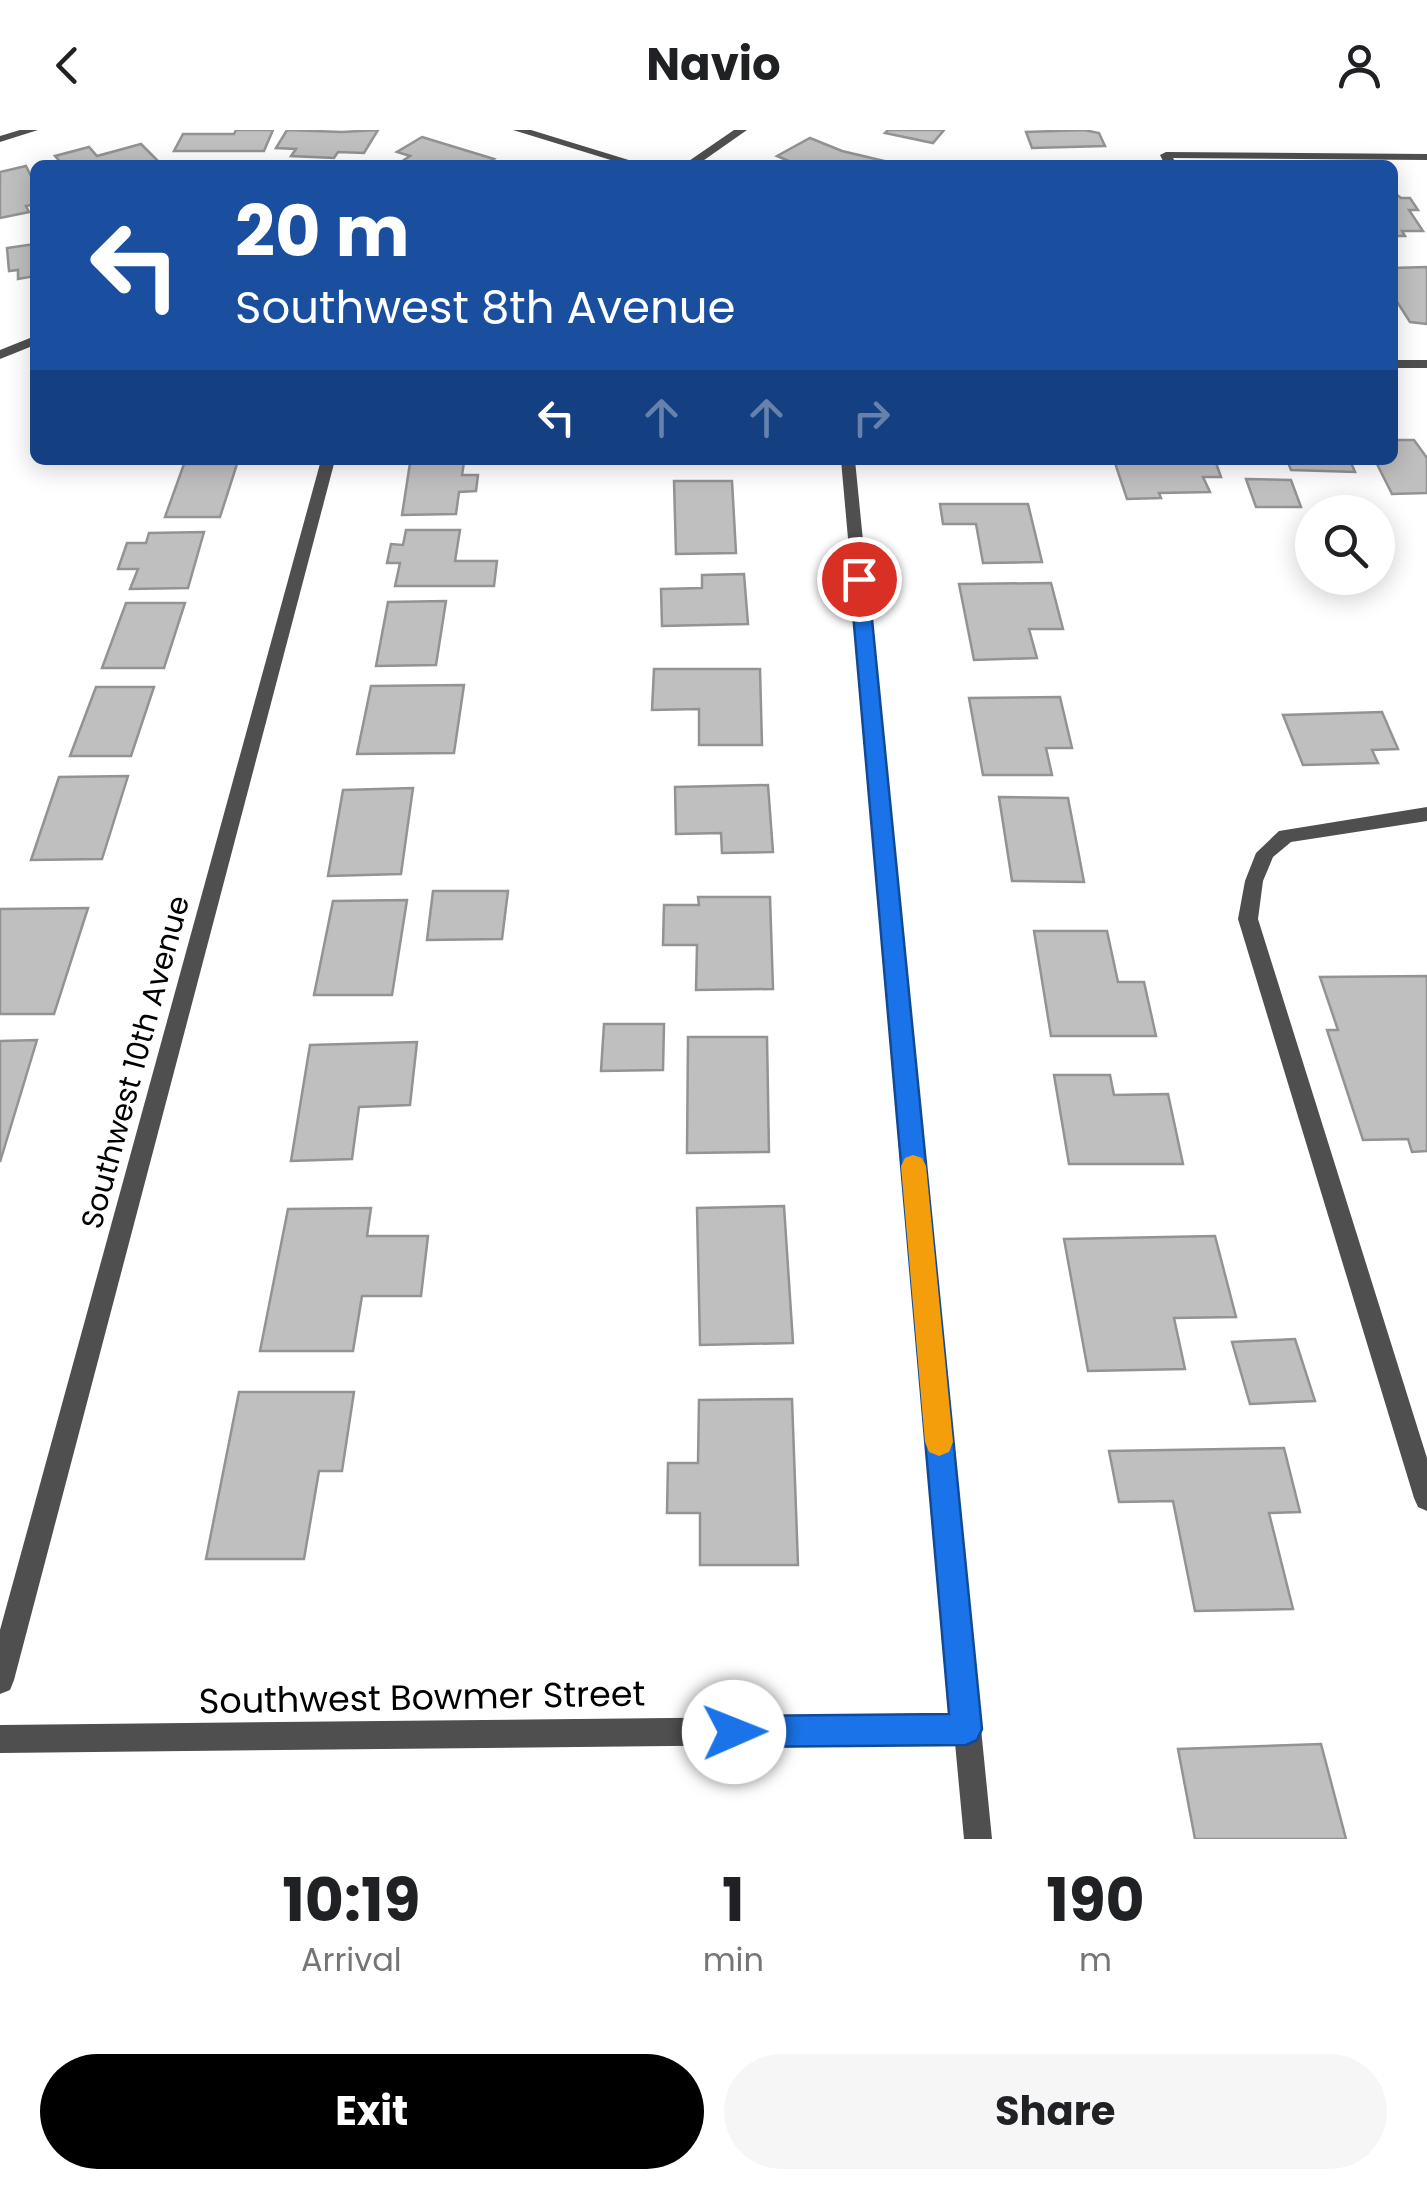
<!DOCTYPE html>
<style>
:root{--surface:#fff;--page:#f6f6f6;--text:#202124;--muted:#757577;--accent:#000}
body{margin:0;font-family:Poppins,sans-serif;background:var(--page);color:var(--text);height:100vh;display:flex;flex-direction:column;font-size:38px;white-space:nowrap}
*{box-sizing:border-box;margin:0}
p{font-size:32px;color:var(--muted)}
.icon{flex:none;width:55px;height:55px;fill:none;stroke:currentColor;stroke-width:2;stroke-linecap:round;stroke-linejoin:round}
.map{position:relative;height:1709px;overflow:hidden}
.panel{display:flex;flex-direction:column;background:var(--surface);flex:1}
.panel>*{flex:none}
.banner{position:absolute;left:30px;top:30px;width:1368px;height:305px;border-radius:15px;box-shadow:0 5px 25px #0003;background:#1a4fa0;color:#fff;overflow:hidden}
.buttons{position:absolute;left:1295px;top:365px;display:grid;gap:20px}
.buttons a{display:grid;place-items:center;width:100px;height:100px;border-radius:50%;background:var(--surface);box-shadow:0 5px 25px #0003;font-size:50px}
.pin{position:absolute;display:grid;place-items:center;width:85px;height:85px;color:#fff;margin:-42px;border:5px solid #fff;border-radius:50%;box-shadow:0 2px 10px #0007}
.me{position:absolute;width:110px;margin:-55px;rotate:89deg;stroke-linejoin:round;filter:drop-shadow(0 0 8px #0008)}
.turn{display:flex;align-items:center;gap:35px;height:210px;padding:0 40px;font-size:45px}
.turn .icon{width:130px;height:130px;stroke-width:2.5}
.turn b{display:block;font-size:70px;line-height:85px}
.lanes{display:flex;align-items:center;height:95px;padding:0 40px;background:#0003;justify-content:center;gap:50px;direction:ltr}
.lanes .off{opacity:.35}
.eta{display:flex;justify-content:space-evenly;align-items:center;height:170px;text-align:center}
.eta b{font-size:60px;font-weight:700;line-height:70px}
.cta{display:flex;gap:20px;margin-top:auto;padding:20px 40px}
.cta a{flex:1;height:115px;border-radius:60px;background:var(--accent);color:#fff;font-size:40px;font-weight:700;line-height:115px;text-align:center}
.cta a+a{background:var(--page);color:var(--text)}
header{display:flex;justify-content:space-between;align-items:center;height:130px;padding:0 40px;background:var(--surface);font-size:45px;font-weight:700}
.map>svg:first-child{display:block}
.building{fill:#bfbfbf;stroke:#939393;stroke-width:2.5}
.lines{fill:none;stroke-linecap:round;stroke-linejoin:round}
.lane{fill:#4f4f4f;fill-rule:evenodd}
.street{fill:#4f4f4f;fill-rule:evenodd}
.route{fill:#1a73e8;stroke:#114b97;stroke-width:2.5}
.slow{fill:#f59e0b}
.labels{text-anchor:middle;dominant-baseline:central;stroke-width:10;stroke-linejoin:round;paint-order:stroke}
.street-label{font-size:30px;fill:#000;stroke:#fff}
.near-street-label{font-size:35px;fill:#000;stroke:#fff}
</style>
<header><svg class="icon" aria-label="back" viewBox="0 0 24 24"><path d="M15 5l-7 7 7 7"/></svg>Navio<svg class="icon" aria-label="person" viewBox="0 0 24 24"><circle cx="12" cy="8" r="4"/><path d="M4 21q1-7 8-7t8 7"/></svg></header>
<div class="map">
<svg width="1427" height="1709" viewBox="0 0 1427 1709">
<rect width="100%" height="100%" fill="#fff"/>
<g class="building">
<polygon points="236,0 273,0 264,21 174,21 183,4 234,4"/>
<polygon points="287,0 342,2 378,0 364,23 338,22 334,28 291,26 296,19 276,18"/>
<polygon points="888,0 944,0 933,13 885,3"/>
<polygon points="1084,0 1099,3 1105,16 1032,18 1026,2"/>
<polygon points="422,7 494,29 485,35 401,32 410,26 397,22"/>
<polygon points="810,8 842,21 901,35 798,35 777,26"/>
<polygon points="141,14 162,35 63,35 55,26 89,17 97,26"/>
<polygon points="26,36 35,54 35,74 26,76 29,82 0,88 0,42"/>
<polygon points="1392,61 1401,68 1410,68 1418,80 1409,80 1423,101 1402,101 1405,106 1392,106"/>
<polygon points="35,114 35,146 18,149 18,140 9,141 7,118"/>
<polygon points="1427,137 1427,194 1410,192 1392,164 1392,138"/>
<polygon points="1392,310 1414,310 1427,328 1427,363 1392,364 1375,330 1392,330"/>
<polygon points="1114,330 1215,330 1221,347 1203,347 1210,362 1159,363 1161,368 1127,369"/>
<polygon points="1287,330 1350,330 1355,342 1291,340"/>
<polygon points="464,332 462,345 478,345 476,361 459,362 456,384 402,385 410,333"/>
<polygon points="184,334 237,334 220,387 165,387"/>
<polygon points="1246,349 1291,350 1301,377 1256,377"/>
<polygon points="674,351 732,351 736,423 676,424"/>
<polygon points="940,374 1028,374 1042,432 983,433 976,394 943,394"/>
<polygon points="406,400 460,400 455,431 497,431 494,456 395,456 400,433 387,433 391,414 403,415"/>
<polygon points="204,402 188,458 130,459 138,439 118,439 127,413 146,413 149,403"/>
<polygon points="744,444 748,494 662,496 661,459 702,458 702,445"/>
<polygon points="1051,453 1063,499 1029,499 1037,528 974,530 959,454"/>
<polygon points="446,471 436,535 376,536 388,472"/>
<polygon points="126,473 185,473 164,538 102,538"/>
<polygon points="654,539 760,539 762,615 699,615 699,579 652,580"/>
<polygon points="464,555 454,623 357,624 371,556"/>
<polygon points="96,557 154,557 131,626 70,626"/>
<polygon points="1060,567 1072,618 1046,618 1052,645 983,645 969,568"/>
<polygon points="1382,582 1398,619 1372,620 1378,633 1303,635 1283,585"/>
<polygon points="128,646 102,729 31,730 59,647"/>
<polygon points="768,655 773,722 722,723 721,703 676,704 675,657"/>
<polygon points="413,658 401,744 328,746 343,660"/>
<polygon points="999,667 1068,668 1084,752 1012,751"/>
<polygon points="433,761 508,761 502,809 427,810"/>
<polygon points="698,767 770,767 773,859 696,860 697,815 663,815 664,775 699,775"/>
<polygon points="407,770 392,865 314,865 333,771"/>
<polygon points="88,778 54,884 0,884 0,779"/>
<polygon points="1034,801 1107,801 1118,852 1144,852 1156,906 1051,906"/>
<polygon points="1427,846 1427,1021 1412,1022 1408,1009 1363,1010 1327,900 1338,900 1320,847"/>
<polygon points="604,894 664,894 663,940 601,941"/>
<polygon points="688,907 767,907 769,1022 687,1023"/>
<polygon points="37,910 0,1032 0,911"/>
<polygon points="417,912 410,975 359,977 352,1029 291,1031 310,915"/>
<polygon points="1054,945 1110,945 1114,965 1168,964 1183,1034 1069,1034"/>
<polygon points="784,1076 793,1213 700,1215 697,1078"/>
<polygon points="371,1078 367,1106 428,1106 421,1166 362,1166 353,1221 260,1221 288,1079"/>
<polygon points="1215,1106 1236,1187 1174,1188 1185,1239 1088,1241 1064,1109"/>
<polygon points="1295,1209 1315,1271 1250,1274 1232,1212"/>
<polygon points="239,1262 354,1262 342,1341 319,1341 304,1429 206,1429"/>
<polygon points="792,1269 798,1435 700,1435 700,1383 667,1383 668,1333 698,1333 699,1270"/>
<polygon points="1284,1318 1300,1382 1269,1383 1293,1479 1195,1481 1173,1371 1119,1372 1109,1321"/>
<polygon points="1321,1614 1346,1709 1195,1709 1178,1619"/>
</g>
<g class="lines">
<polygon class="lane" points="1427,677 1427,691 1291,712 1273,727 1263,751 1258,789 1427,1328 1427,1381 1418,1377 1414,1368 1238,789 1245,751 1256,723 1279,701"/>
<g class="street">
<polygon points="20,0 38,0 0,12 0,6"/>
<polygon points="513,0 531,0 645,35 627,35"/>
<polygon points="734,0 747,0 697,35 683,35"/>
<polygon points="1166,22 1427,24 1427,30 1173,28 1177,35 1165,35 1160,25"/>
<polygon points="35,206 35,215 0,229 0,220"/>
<rect x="1392" y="230" width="35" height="8"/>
<polygon points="321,330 335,330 14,1550 10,1560 0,1564 0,1500"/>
<polygon points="841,330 855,330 992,1709 964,1709 955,1613 0,1623 0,1595 953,1585"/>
</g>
</g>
<polygon class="route" points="859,443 868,449 982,1599 977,1610 966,1615 734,1617 722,1613 718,1602 722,1590 734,1586 949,1584 850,449"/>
<polygon class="slow" points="913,1025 922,1028 926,1036 953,1312 949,1322 939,1326 929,1322 925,1312 901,1036 905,1028"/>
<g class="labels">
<g class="street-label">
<text transform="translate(135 932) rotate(-75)">Southwest 10th Avenue</text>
</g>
<g class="near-street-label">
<text transform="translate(422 1567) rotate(-1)">Southwest Bowmer Street</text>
</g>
</g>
</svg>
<div class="buttons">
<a><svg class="icon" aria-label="search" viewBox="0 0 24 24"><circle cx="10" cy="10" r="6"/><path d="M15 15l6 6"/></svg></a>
</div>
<div class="pin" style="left:859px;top:449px;background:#d93025"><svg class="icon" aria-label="arrive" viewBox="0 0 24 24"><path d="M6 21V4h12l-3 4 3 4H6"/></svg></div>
<svg class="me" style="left:734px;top:1602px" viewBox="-20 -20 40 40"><circle r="19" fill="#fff"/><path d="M0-13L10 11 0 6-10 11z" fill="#1a73e8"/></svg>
<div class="banner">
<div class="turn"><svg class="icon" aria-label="left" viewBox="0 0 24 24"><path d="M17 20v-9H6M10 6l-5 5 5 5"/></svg><div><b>20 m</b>Southwest 8th Avenue</div></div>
<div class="lanes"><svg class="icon" aria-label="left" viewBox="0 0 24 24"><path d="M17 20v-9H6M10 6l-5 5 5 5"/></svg><svg class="icon off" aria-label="ahead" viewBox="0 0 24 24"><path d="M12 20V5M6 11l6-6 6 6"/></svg><svg class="icon off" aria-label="ahead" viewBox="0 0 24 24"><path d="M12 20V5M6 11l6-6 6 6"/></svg><svg class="icon off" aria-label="right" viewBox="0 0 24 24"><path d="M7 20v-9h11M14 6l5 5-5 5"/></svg></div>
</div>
</div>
<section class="panel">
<div class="eta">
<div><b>10:19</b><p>Arrival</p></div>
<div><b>1</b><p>min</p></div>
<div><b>190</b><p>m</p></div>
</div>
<div class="cta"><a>Exit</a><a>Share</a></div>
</section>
